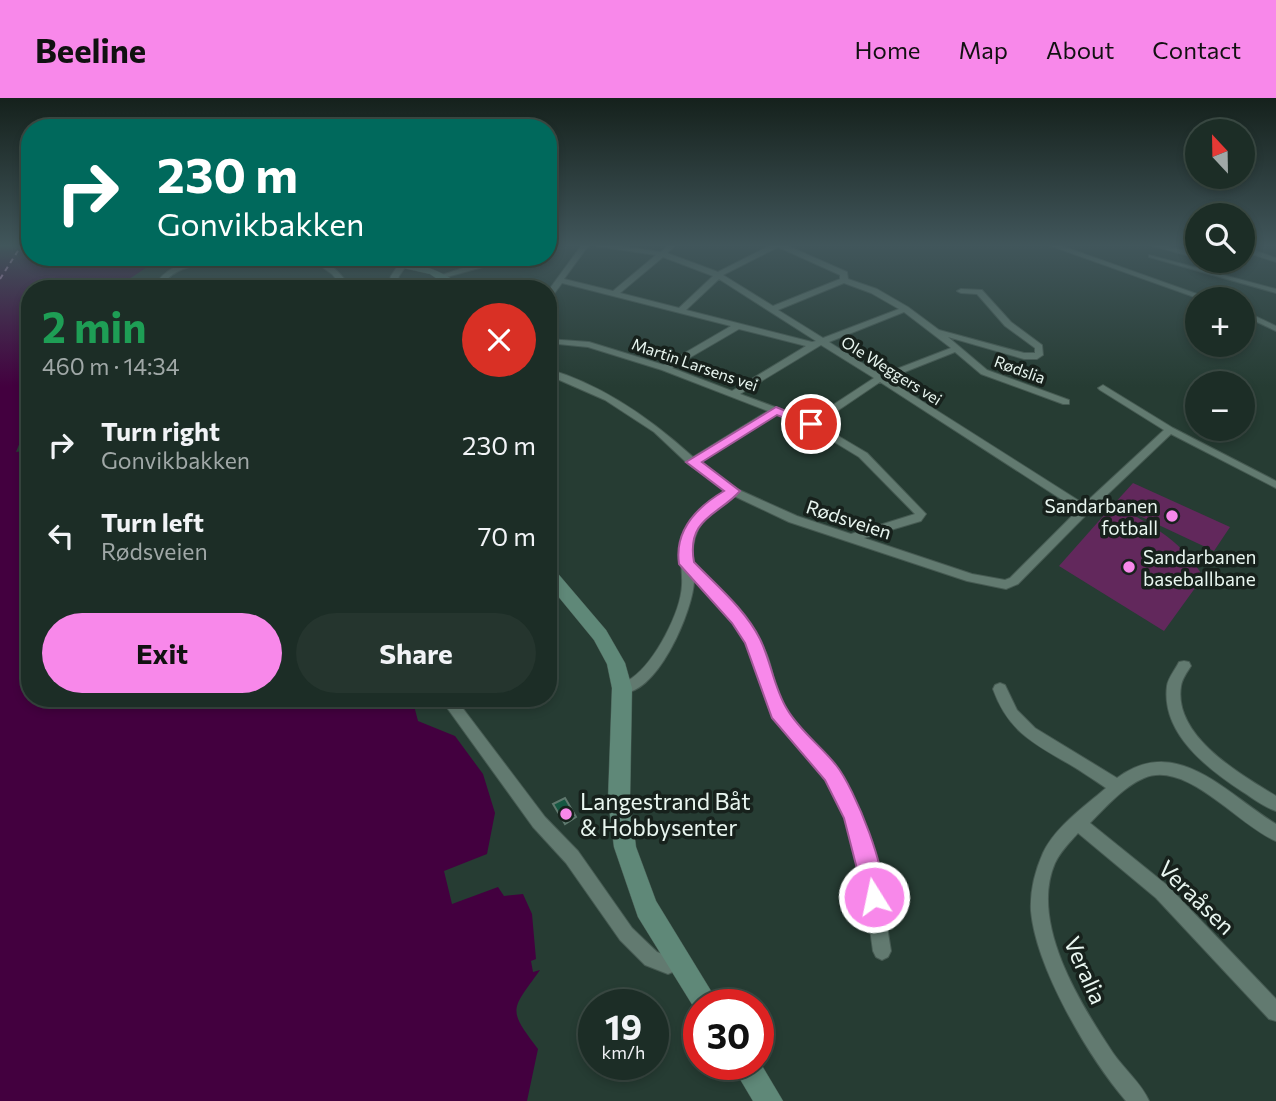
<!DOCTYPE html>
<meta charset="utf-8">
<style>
:root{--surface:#1c2d26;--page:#25352e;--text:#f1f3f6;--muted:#a0a8a7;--line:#3a4943;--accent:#f888ea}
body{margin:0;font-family:Commissioner,sans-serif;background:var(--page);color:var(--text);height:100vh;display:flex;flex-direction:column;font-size:26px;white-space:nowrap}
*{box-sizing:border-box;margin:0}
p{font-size:23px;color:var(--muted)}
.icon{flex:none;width:38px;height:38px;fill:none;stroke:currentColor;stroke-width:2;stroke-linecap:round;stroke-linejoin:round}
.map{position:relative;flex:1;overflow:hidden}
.sheet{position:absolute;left:21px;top:182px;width:536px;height:427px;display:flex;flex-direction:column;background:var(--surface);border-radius:28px;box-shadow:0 4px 10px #0003,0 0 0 2px var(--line)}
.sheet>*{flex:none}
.hud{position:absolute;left:21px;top:21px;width:536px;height:147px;border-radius:28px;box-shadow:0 4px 10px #0003,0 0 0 2px var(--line);background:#00695c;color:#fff;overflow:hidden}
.needle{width:46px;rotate:338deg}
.controls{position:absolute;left:1185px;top:21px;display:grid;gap:14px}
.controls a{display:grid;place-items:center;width:70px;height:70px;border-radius:50%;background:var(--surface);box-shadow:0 4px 10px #0003,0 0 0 2px var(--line);font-size:35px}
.speed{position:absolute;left:578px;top:891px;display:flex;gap:14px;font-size:35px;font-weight:700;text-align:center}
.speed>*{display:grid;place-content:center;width:91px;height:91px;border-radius:50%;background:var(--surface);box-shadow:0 4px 10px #0003,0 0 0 2px var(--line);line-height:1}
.speed small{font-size:18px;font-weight:400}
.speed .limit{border:10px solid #d22;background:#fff;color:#111}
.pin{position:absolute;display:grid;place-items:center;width:60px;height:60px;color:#fff;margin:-30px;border:4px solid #fff;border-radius:50%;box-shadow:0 2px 7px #0007}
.me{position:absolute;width:77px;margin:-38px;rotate:350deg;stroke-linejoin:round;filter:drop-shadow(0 0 5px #0008)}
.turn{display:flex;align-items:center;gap:24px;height:147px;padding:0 21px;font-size:32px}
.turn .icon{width:91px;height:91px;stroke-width:2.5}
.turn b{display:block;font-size:49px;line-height:60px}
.round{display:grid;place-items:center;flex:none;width:74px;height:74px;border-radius:37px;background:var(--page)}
.overview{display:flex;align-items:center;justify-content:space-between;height:119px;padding:0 21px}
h1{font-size:42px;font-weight:700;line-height:52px;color:#1e9e55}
.button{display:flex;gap:14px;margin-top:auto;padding:14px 21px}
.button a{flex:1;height:80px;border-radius:42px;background:var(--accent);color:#111;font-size:28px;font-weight:700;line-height:80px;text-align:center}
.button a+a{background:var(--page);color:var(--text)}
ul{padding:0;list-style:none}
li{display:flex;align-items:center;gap:21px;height:91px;padding:0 21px}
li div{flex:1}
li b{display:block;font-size:26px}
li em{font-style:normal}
header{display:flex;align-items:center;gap:42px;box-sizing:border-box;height:98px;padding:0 35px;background:var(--accent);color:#111}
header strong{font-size:33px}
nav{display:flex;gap:38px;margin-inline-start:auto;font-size:24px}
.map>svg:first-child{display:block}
.green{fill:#62285c}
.water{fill:#43003f}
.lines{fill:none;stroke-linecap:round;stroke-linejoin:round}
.ferry{stroke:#f798eb;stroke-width:2;stroke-dasharray:5 4.5;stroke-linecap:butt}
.building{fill:#165742;stroke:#60786e;stroke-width:2}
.street-casing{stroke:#465a52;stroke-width:2}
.secondary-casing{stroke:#465a52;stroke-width:1}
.street{fill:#627a70;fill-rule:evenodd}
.secondary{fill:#5f8878;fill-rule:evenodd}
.route{fill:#f888ea;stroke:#a15898;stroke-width:2}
.poi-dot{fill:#f888ea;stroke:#17211c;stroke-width:2.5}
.labels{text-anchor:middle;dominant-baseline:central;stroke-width:7;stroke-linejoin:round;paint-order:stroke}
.far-street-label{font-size:16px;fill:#e9f6f0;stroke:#17211c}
.poi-label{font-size:19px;fill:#e9f6f0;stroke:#17211c;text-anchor:end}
.street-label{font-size:19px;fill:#e9f6f0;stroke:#17211c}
.near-poi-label{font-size:23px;fill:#e9f6f0;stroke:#17211c;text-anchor:start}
.near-street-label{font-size:23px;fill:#e9f6f0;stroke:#17211c}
</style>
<header>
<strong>Beeline</strong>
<nav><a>Home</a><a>Map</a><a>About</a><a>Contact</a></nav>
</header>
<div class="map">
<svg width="1276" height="1003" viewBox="0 0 1276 1003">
<rect width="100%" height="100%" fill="#263c33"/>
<g class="green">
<polygon points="1133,385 1230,429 1214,453 1114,406"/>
<path d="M 1113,407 C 1148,424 1184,444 1203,479 L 1164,533 L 1059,468 Z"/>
</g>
<path class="water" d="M 0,148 L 30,148 L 30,159 L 155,159 L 154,162 L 158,162 L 114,191 L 30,191 L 30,319 L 16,354 L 30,352 L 30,600 L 412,600 L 418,623 L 455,638 L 483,676 L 495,715 L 487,756 L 444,773 L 452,806 L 498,789 L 504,798 L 523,796 L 532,816 L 536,861 L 531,863 L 533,874 L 540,872 C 511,913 507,910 538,951 L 527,1003 L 0,1003 Z"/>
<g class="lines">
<polyline class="ferry" points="0,181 21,148"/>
</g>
<polygon class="building" points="565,700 576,719 565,726 553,706"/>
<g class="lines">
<g class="street-casing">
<g id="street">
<path d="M 581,148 L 588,148 L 564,181 L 613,193 L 656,157 L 596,148 L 619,148 L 661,154 L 667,148 L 675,148 L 667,155 L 718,174 L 769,148 L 788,148 L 847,174 L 848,181 L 877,191 L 908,209 L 939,232 L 1024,255 L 1035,255 L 1035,250 L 1005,228 L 977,196 L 961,195 L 957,193 L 961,191 L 982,192 L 1011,224 L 1042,247 L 1043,257 L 1037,261 L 1024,261 L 948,239 L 987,272 L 1069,302 L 1069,306 L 1063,306 L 981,276 L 955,254 L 887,281 L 1084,406 L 1164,332 L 1100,292 L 1098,290 L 1103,287 L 1173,330 L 1276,383 L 1276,390 L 1171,336 L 1089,414 L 1018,486 L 1006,491 L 967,483 L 789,424 L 734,398 C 707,416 690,429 693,464 C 720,492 750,519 766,555 C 774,572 774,594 784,611 C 797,631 819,646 833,666 C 871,721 881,789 891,853 L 888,859 L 882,862 L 876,859 L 873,853 C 865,792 857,726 822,674 C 808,654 785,639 773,617 C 762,598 762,576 753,556 C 741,527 716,503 694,481 C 695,509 655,605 617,594 L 615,590 L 617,586 C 622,584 628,583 632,580 C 655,564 681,514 682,487 C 683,469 677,452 685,434 C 693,415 709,404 726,393 L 688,366 L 654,334 L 605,302 L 548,277 L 548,271 C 603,287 651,321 693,359 L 768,313 L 662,272 L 588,249 L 548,245 L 548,241 L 589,244 L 664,267 L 731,228 L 562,185 L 551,200 L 548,200 L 548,193 ZM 778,149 L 840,177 L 840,181 L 773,208 L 723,177 ZM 663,159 L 713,178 L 679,210 L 620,195 ZM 719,181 L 816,243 L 812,244 L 686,212 ZM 844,185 L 871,195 L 899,211 L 823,240 L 778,212 ZM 904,214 L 951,250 L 881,277 L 829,244 ZM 739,231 L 806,248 L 732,293 L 672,270 ZM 821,247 L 874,280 L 810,322 L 740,296 ZM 880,284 L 1078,412 L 1010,480 L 1005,482 L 972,476 L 864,440 L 921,423 L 926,416 L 867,355 L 818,326 ZM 776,316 L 808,328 L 859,359 L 915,416 L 851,436 L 797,418 L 737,391 L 699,364 Z"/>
<polygon points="1051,148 1062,148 1211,201 1200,201"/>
<polygon points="1153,148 1166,148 1197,156 1197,160"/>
<polygon points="1242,148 1276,160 1276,164 1242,153"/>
<polygon points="1149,157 1276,191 1276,195 1149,159"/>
<path d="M 209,159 L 222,159 C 201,169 172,166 161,191 L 153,191 C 164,168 187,164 209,159 Z"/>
<path d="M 308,159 C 327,159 341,176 352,191 L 344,191 L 332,176 Z"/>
<polygon points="490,159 498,159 490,167 443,180 439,178 484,163"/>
<polygon points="1220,163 1233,163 1238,165 1234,167"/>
<polygon points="399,166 406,168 399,178 395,191 387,191 391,178"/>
<polygon points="1242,212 1276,228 1276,233 1242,217"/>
<path d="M 1184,563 L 1189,564 L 1191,568 C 1187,574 1182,581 1181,588 C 1173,638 1240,676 1276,698 L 1276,713 C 1264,709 1254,701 1243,694 C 1208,671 1161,636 1167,588 C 1168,580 1175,572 1179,564 Z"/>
<path d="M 1000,585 L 1005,587 L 1017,612 L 1035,630 L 1117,680 C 1177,635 1226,696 1276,726 L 1276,743 C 1239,728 1186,661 1144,680 C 1123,689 1106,709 1090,725 L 1168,788 L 1276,901 L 1276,923 L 1269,921 L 1156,800 L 1078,735 C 1070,744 1060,754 1055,765 C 1029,825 1081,907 1113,955 C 1124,971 1142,986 1149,1003 L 1126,1003 C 1089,960 1036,870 1031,813 C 1030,793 1035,773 1043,755 C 1055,729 1084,709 1106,690 C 1094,682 1081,673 1069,666 C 1033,645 1008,633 993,591 L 995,587 Z"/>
<polygon points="440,600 455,600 545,719 578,753 632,830 657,854 668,858 678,854 684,857 687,863 684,869 668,876 645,867 620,842 566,765 533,729"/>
</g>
</g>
<g class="secondary-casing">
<g id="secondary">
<path d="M 354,159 C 391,159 437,165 465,191 L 452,191 L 430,176 Z"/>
<polygon points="548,469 554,471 606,532 625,565 632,590 630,702 636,749 656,803 719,906 698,906 698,916 638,819 614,749 608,702 612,590 607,566 594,542 548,486"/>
<polygon points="758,961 783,1003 753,1003 731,966 758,966"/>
</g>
</g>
<use href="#street" class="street"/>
<use href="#secondary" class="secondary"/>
</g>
<linearGradient id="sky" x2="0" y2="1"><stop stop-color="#15211c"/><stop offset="0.51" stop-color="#41565b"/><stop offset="1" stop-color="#41565b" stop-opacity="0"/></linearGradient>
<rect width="1276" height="289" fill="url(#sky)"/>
<path class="route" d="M 776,309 L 818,326 L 811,330 L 777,317 L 702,364 L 740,393 C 719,417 686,420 694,464 C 717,488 745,511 760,541 C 771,563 774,590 787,611 C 799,632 821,648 836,667 C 854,689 892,780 881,806 L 874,810 L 866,806 L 844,720 L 825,682 L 772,620 L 745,545 L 732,525 L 679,466 C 674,432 697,409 724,393 L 686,364 Z"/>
<g class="poi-dot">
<circle cx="1172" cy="418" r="7"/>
<circle cx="1129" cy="469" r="7"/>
<circle cx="566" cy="716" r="7"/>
</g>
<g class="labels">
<g class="far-street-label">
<text transform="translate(695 266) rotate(19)">Martin Larsens vei</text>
<text transform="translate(1020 271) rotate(20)">Rødslia</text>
<text transform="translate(892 272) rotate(32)">Ole Weggers vei</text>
</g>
<g class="poi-label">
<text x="1158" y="407">Sandarbanen<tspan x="1158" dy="22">fotball</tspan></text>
<text x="1143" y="458" text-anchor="start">Sandarbanen<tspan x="1143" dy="22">baseballbane</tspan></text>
</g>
<g class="street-label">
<text transform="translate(849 421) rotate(18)">Rødsveien</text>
</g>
<g class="near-poi-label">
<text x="580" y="703">Langestrand Båt<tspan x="580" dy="26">&amp; Hobbysenter</tspan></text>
</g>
<g class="near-street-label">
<text transform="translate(1197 799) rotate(44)">Veraåsen</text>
<text transform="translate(1086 872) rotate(66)">Veralia</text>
</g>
</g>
</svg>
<div class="controls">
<a><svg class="needle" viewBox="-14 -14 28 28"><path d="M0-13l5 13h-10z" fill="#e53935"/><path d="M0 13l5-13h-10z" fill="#a0a8a7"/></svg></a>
<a><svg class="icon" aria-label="search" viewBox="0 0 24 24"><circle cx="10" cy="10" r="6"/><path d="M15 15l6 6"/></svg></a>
<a>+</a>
<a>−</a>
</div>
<div class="speed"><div>19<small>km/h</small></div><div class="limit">30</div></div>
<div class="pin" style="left:811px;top:326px;background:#d93025"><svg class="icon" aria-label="arrive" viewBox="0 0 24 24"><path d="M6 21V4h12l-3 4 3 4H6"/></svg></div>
<svg class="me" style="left:874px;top:799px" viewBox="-20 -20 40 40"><circle r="17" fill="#f888ea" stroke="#fff" stroke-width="3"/><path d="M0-11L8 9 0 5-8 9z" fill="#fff"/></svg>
<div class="hud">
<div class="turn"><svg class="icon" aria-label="right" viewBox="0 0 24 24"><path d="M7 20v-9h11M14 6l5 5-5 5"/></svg><div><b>230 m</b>Gonvikbakken</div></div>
</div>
<section class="sheet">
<div class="overview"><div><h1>2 min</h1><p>460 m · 14:34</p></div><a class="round" style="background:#d93025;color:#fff"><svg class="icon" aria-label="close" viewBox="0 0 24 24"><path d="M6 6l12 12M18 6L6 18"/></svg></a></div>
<ul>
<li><svg class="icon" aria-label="right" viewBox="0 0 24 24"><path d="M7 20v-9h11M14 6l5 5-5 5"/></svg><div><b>Turn right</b><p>Gonvikbakken</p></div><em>230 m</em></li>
<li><svg class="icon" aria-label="left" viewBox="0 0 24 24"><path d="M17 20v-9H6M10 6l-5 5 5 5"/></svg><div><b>Turn left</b><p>Rødsveien</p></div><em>70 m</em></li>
</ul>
<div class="button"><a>Exit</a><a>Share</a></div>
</section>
</div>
